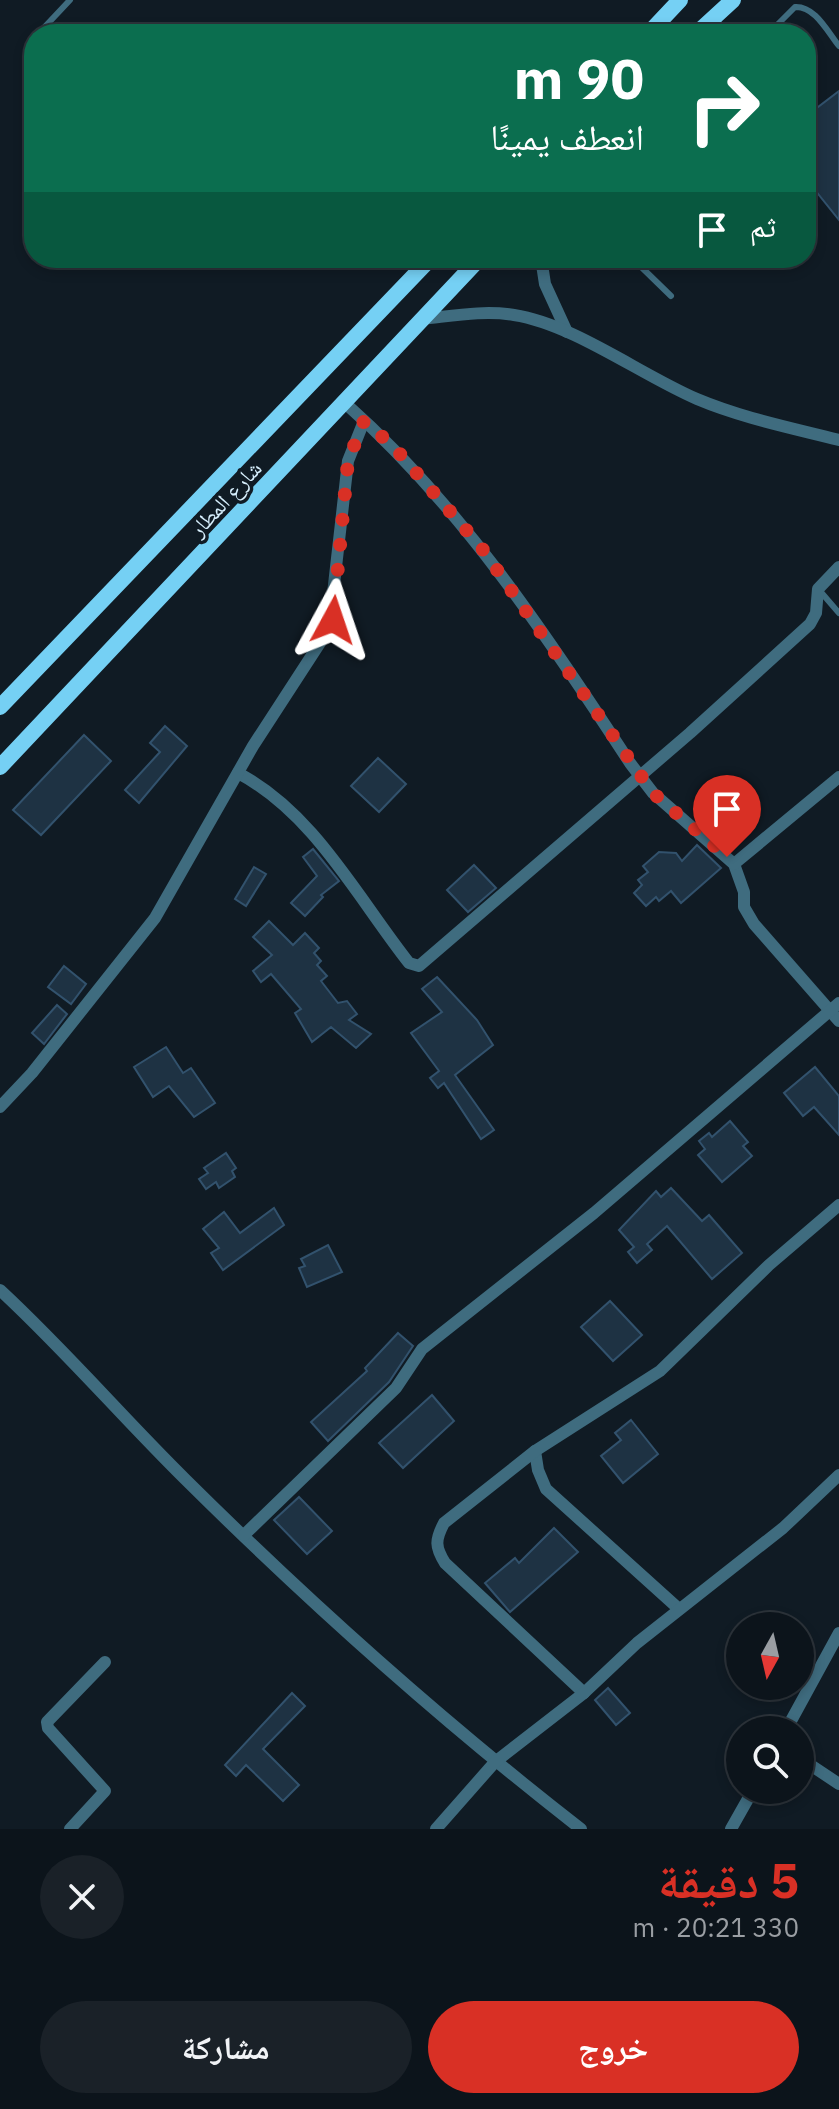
<!DOCTYPE html>
<html lang="ar">
<meta charset="utf-8">
<style>
:root{--surface:#0c141b;--page:#1a2128;--text:#f1f3f6;--muted:#9a9ea3;--line:#2c333a;--accent:#d93025}
body{margin:0;font-family:"IBM Plex Sans","Noto Naskh Arabic",sans-serif;background:var(--page);color:var(--text);direction:rtl;height:100vh;display:flex;flex-direction:column;font-size:30px;white-space:nowrap}
*{box-sizing:border-box;margin:0}
p{font-size:26px;color:var(--muted)}
.icon{flex:none;width:44px;height:44px;fill:none;stroke:currentColor;stroke-width:2;stroke-linecap:round;stroke-linejoin:round}
.map{position:relative;height:1829px;overflow:hidden;direction:ltr}
.drawer{display:flex;flex-direction:column;background:var(--surface);flex:1}
.drawer>*{flex:none}
.top-card{position:absolute;left:24px;top:24px;width:792px;height:244px;border-radius:32px;box-shadow:0 4px 12px #0003,0 0 0 2px var(--line);direction:rtl;background:#0b6e4f;color:#fff;overflow:hidden}
.needle{width:52px;rotate:188deg}
.buttons{position:absolute;left:726px;top:1612px;display:grid;gap:16px}
.buttons a{display:grid;place-items:center;width:88px;height:88px;border-radius:50%;background:var(--surface);box-shadow:0 4px 12px #0003,0 0 0 2px var(--line);font-size:40px}
.pin{position:absolute;display:grid;place-items:center;width:68px;height:68px;color:#fff;margin:-82px -34px;border-radius:50% 50% 50% 0;rotate:-45deg;box-shadow:0 0 8px #0007}
.pin .icon{rotate:45deg}
.me{position:absolute;width:88px;margin:-44px;rotate:5deg;stroke-linejoin:round;filter:drop-shadow(0 0 6px #0008)}
.turn{display:flex;align-items:center;gap:28px;height:168px;padding:0 40px;font-size:36px}
.turn .icon{width:104px;height:104px;stroke-width:2.5}
.turn b{display:block;font-size:56px;line-height:68px}
.then{display:flex;align-items:center;height:76px;padding:0 40px;background:#0003;gap:16px;font-size:30px}
.round{display:grid;place-items:center;flex:none;width:84px;height:84px;border-radius:42px;background:var(--page)}
.head{display:flex;align-items:center;justify-content:space-between;height:136px;padding:0 40px}
h1{font-size:48px;font-weight:700;line-height:60px;color:var(--accent)}
.primary-button{display:flex;gap:16px;margin-top:auto;padding:16px 40px}
.primary-button a{flex:1;height:92px;border-radius:48px;background:var(--accent);color:#fff;font-size:32px;font-weight:700;line-height:92px;text-align:center}
.primary-button a+a{background:var(--page);color:var(--text)}
.map>svg:first-child{display:block}
.building{fill:#1e3243;stroke:#32526d;stroke-width:2}
.lines{fill:none;stroke-linecap:round;stroke-linejoin:round}
.lane{stroke:#3f6c7f;stroke-width:6}
.street{stroke:#3f6c7f;stroke-width:12}
.secondary{stroke:#75d0f4;stroke-width:16}
.route{stroke:#d93025;stroke-width:14;stroke-dasharray:0 25.2}
.labels{text-anchor:middle;dominant-baseline:central;stroke-width:7;stroke-linejoin:round;paint-order:stroke}
.street-label{font-size:22px;fill:#d6eefc;stroke:#101b24}
</style>
<div class="map">
<svg width="839" height="1829" viewBox="0 0 839 1829">
<rect width="100%" height="100%" fill="#101b24"/>
<g class="building">
<polygon points="839,91 839,220 806,179 806,100 814,110"/>
<polygon points="165,726 187,746 139,803 125,790 160,752 150,743"/>
<polygon points="84,735 111,761 41,835 13,810"/>
<polygon points="378,758 406,784 379,812 351,786"/>
<polygon points="697,845 721,868 681,903 671,891 659,901 656,897 646,906 634,893 642,885 638,880 648,872 643,866 659,852 676,853 682,861"/>
<polygon points="313,849 339,881 321,895 323,897 305,916 291,903 317,876 303,857"/>
<polygon points="474,865 496,888 468,912 447,890"/>
<polygon points="254,867 266,874 246,906 235,899"/>
<polygon points="269,921 293,945 305,933 319,948 314,953 321,961 317,965 327,976 321,981 338,1003 347,1001 357,1014 349,1020 371,1034 356,1048 331,1027 312,1042 295,1013 301,1009 271,974 261,982 253,971 272,955 253,937"/>
<polygon points="64,966 86,984 71,1004 48,987"/>
<polygon points="437,977 477,1020 493,1045 455,1075 494,1130 481,1139 444,1083 438,1088 430,1078 439,1071 411,1033 442,1012 422,989"/>
<polygon points="57,1005 67,1014 44,1044 32,1033"/>
<polygon points="166,1047 183,1073 191,1068 215,1103 194,1117 169,1086 153,1097 134,1067"/>
<polygon points="815,1067 839,1096 839,1135 814,1107 803,1116 784,1093"/>
<polygon points="730,1121 748,1142 743,1146 752,1156 722,1182 698,1155 705,1149 699,1141 709,1133 712,1137"/>
<polygon points="226,1153 236,1168 232,1171 235,1177 219,1188 216,1182 206,1189 199,1179 208,1173 204,1168"/>
<polygon points="671,1188 702,1221 709,1215 742,1253 712,1279 667,1226 647,1244 652,1250 637,1263 628,1252 634,1247 619,1230 656,1191 661,1197"/>
<polygon points="274,1208 284,1225 223,1270 211,1253 219,1248 203,1229 224,1212 240,1233"/>
<polygon points="328,1245 342,1272 307,1287 299,1268 305,1266 301,1259"/>
<polygon points="610,1301 642,1335 613,1361 581,1327"/>
<polygon points="398,1333 413,1346 389,1382 328,1441 311,1422 367,1371 365,1368"/>
<polygon points="432,1395 454,1421 403,1468 379,1443"/>
<polygon points="631,1420 658,1454 623,1483 601,1456 621,1440 615,1433"/>
<polygon points="299,1497 332,1531 307,1554 274,1520"/>
<polygon points="554,1528 578,1552 510,1612 485,1583 515,1558 519,1563"/>
<polygon points="608,1688 630,1713 616,1725 595,1700"/>
<polygon points="292,1693 305,1706 263,1749 299,1785 283,1801 246,1765 236,1776 225,1765"/>
</g>
<g class="lines">
<g class="lane">
<polyline points="714,18 730,34"/>
<polyline points="39,33 70,0"/>
<path d="M 768,34 L 795,7 C 815,6 827,31 839,46"/>
<polyline points="632,258 671,296"/>
<polyline points="820,591 839,613"/>
</g>
<g class="street">
<polyline points="541,258 545,284 567,332"/>
<path d="M 422,319 C 452,316 484,310 514,315 C 573,324 641,375 697,399 C 742,418 792,428 839,440"/>
<path d="M 345,403 C 461,506 546,634 630,763 L 653,793 L 734,864 L 744,892 L 744,907 L 754,924 L 839,1021"/>
<path d="M 238,773 C 314,813 357,897 409,963 L 419,966 L 690,733 L 810,624 L 816,613 L 818,589 L 839,567"/>
<polyline points="734,864 839,777"/>
<polyline points="0,1107 32,1073 155,918 253,746 329,629 348,461 364,421"/>
<path d="M 0,1290 C 65,1350 123,1418 186,1480 C 311,1604 442,1721 581,1829"/>
<polyline points="535,1451 538,1470 546,1489 679,1609"/>
<polyline points="244,1535 396,1388 422,1349 594,1213 839,1003"/>
<path d="M 584,1693 L 445,1563 C 435,1547 435,1540 444,1523 L 535,1451 L 660,1371 L 769,1265 L 839,1205"/>
<polyline points="786,1730 839,1633"/>
<polyline points="800,1758 839,1784"/>
<polyline points="70,1829 105,1791 48,1728 47,1722 105,1662"/>
<polyline points="436,1829 495,1762 584,1693 637,1643 783,1528 839,1475"/>
<polyline points="731,1829 753,1790"/>
</g>
<g class="secondary">
<polyline points="648,34 680,0"/>
<polyline points="696,34 733,0"/>
<polyline points="0,707 431,258"/>
<polyline points="0,767 480,258"/>
</g>
</g>
<g class="lines">
<polyline class="route" points="333,620 348,461 364,421 393,446 481,547 653,793 727,857"/>
</g>
<g class="labels">
<g class="street-label">
<text transform="translate(225 498) rotate(-47)">شارع المطار</text>
</g>
</g>
</svg>
<div class="buttons">
<a><svg class="needle" viewBox="-14 -14 28 28"><path d="M0-13l5 13h-10z" fill="#e53935"/><path d="M0 13l5-13h-10z" fill="#9a9ea3"/></svg></a>
<a><svg class="icon" aria-label="search" viewBox="0 0 24 24"><circle cx="10" cy="10" r="6"/><path d="M15 15l6 6"/></svg></a>
</div>
<div class="pin" style="left:727px;top:857px;background:#d93025"><svg class="icon" aria-label="arrive" viewBox="0 0 24 24"><path d="M6 21V4h12l-3 4 3 4H6"/></svg></div>
<svg class="me" style="left:333px;top:620px" viewBox="-20 -20 40 40"><path d="M0-17L14 15 0 8-14 15z" fill="#d93025" stroke="#fff" stroke-width="4"/></svg>
<div class="top-card">
<div class="turn"><svg class="icon" aria-label="right" viewBox="0 0 24 24"><path d="M7 20v-9h11M14 6l5 5-5 5"/></svg><div><b>90 m</b>انعطف يمينًا</div></div>
<div class="then">ثم<svg class="icon" aria-label="arrive" viewBox="0 0 24 24"><path d="M6 21V4h12l-3 4 3 4H6"/></svg></div>
</div>
</div>
<section class="drawer">
<div class="head"><div><h1>5 دقيقة</h1><p>330 m · 20:21</p></div><a class="round"><svg class="icon" aria-label="close" viewBox="0 0 24 24"><path d="M6 6l12 12M18 6L6 18"/></svg></a></div>
<div class="primary-button"><a>خروج</a><a>مشاركة</a></div>
</section>
